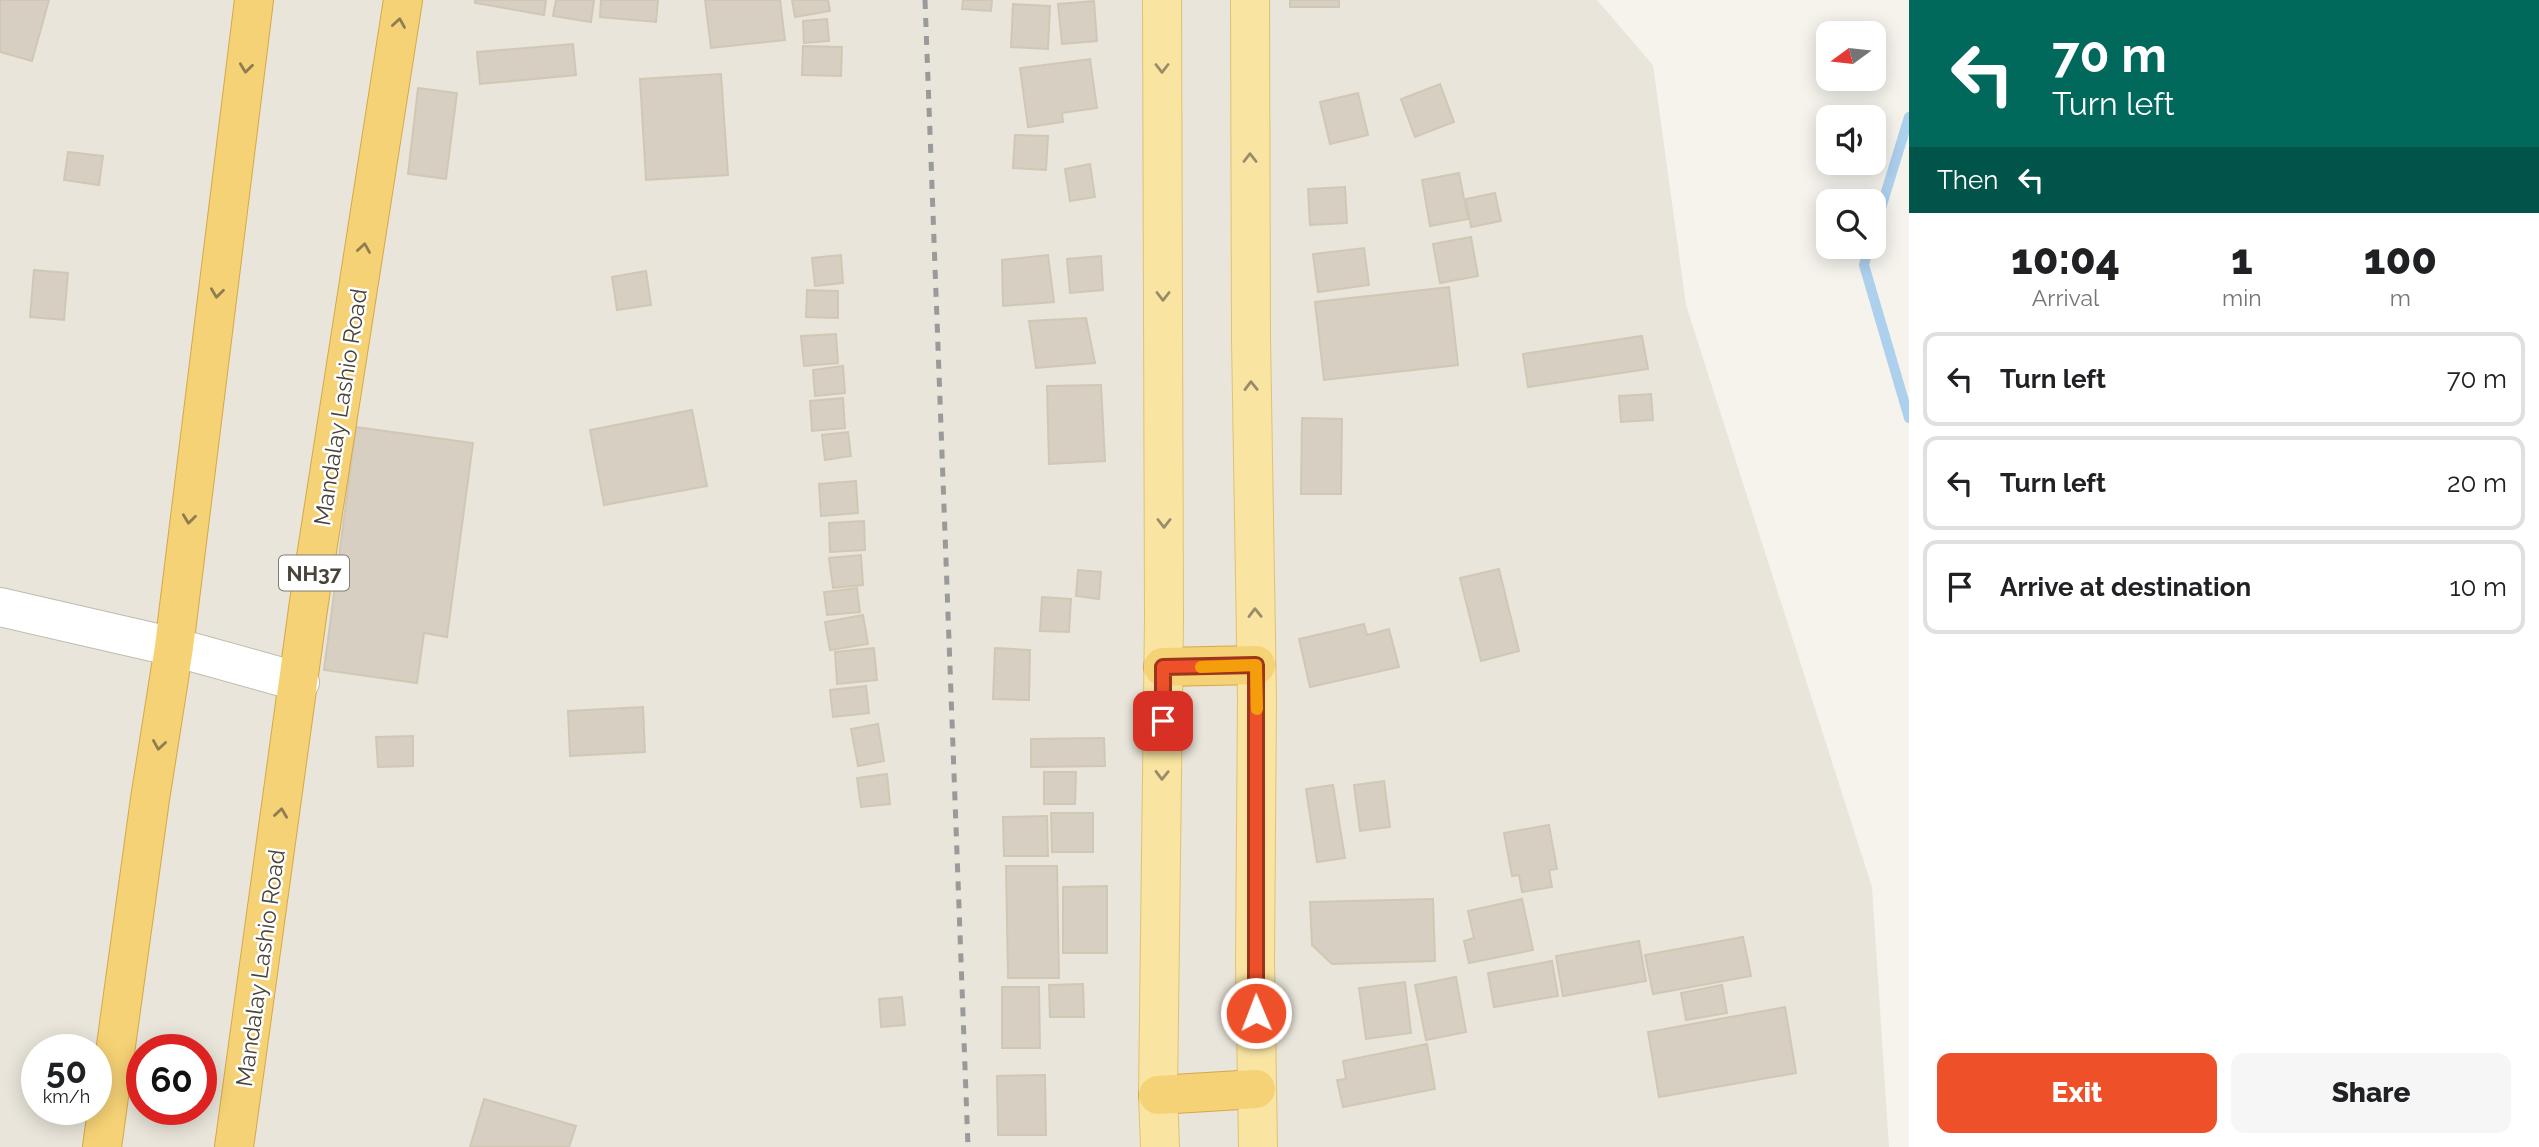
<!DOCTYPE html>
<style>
:root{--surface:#fff;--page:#f6f6f6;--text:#202124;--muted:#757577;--line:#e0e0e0;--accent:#ee512a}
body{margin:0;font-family:Raleway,sans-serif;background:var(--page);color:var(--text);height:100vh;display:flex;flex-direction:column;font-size:26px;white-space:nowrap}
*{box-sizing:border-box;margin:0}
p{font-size:23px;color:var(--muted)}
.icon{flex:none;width:38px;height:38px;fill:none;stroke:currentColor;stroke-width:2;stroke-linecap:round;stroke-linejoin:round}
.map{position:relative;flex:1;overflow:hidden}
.details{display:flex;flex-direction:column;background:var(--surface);width:630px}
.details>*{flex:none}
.hud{background:#00695c;color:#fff;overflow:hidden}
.needle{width:46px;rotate:255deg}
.tools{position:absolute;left:1816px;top:21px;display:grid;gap:14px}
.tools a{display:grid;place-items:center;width:70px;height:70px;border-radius:14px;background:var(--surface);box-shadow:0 4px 18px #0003;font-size:35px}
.speed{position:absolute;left:21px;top:1034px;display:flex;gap:14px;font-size:35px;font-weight:700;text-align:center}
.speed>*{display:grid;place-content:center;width:91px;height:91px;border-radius:50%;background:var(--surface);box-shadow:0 4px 18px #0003;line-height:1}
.speed small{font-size:18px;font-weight:400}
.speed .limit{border:10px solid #d22;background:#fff;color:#111}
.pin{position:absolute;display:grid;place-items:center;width:60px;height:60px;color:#fff;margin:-30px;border-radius:14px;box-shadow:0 4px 10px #0006}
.me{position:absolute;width:77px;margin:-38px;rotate:359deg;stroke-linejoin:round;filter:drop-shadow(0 0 5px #0008)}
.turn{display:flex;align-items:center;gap:24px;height:147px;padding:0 28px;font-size:32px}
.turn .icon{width:91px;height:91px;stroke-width:2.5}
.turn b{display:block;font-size:49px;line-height:60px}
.then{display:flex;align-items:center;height:66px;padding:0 28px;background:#0003;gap:14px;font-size:26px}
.eta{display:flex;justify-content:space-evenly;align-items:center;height:119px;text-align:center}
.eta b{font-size:42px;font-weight:800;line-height:49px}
.button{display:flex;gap:14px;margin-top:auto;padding:14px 28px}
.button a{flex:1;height:80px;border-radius:14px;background:var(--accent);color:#fff;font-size:28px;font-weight:800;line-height:80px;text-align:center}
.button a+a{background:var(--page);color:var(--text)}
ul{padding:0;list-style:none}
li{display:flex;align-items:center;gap:21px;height:94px;margin:0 14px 10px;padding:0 14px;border:4px solid var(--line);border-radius:14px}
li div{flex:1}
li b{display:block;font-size:26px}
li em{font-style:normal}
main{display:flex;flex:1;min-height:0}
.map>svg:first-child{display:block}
.residential{fill:#e9e5da;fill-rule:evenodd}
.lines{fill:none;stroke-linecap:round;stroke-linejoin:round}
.stream{stroke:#add0ed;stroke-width:10}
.building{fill:#d6cfc2;stroke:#d1c7b5;stroke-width:2}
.minor-casing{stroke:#c0bbaf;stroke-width:40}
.major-casing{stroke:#dec371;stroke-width:40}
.highway-casing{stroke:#d5a846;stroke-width:40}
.minor{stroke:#fff;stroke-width:38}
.major{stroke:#f9e4a2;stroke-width:38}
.highway{stroke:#f6d276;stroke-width:38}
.rail{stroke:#9a9a9a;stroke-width:5;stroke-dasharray:9 9;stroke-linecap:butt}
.oneway{stroke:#8e7d52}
.oneway2{stroke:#988c69}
.route-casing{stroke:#9b351b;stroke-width:18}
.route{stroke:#ee512a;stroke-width:12}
.slow{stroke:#f59e0b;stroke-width:12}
.labels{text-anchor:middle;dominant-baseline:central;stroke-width:5;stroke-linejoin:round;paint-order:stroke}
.shield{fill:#fff;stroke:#807c75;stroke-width:2}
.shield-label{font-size:21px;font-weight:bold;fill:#49443a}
.street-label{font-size:23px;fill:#49443a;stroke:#fff}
</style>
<main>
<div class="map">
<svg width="1909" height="1147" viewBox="0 0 1909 1147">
<rect width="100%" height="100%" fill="#f5f3ec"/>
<path class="residential" d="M 0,0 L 1597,0 L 1653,65 L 1686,305 L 1872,887 L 1889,1147 L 0,1147 ZM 37,1050 L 96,1050 L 96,1110 L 37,1110 ZM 142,1050 L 201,1050 L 201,1110 L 142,1110 Z"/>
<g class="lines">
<g class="stream">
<polyline points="1874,231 1909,117"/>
<polyline points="1869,247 1864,265 1909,418"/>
</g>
</g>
<g class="building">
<polygon points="0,0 49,0 32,61 0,52"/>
<polygon points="475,0 546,0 544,15 475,3"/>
<polygon points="556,0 594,0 591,22 553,16"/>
<polygon points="601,0 658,0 656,22 600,17"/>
<polygon points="705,0 780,0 785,40 711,48"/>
<polygon points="792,0 828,0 830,11 795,17"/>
<polygon points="963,0 992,0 991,11 962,9"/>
<rect x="1290" y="0" width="49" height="7"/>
<polygon points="1094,1 1097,41 1062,44 1058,4"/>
<polygon points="1013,4 1050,6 1048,49 1011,47"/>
<polygon points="827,19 829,41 804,43 803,21"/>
<polygon points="573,44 576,75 480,84 477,52"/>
<polygon points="803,46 842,47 841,76 802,75"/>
<polygon points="1090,59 1097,108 1062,113 1063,122 1028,127 1020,68"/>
<polygon points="721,74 728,175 646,180 640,79"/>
<polygon points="1440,84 1454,122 1415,137 1401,99"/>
<polygon points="418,88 457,93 446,179 408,174"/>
<polygon points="1358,93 1368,135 1330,144 1320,102"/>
<polygon points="1015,135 1048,136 1046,170 1013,168"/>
<polygon points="68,152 103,156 99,185 64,180"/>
<polygon points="1090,164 1095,197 1070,201 1065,169"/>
<polygon points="1459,173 1468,219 1430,226 1422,180"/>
<polygon points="1345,187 1347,223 1310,225 1308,189"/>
<polygon points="1495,193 1501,221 1471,227 1466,199"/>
<polygon points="1471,237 1478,276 1440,283 1433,244"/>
<polygon points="1364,248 1369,285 1318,292 1313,254"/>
<polygon points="841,255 843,283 815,286 812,258"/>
<polygon points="1048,255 1054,302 1003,306 1002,260"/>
<polygon points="1101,256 1103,290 1070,293 1067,259"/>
<polygon points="34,270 68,273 64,320 30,317"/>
<polygon points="646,271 651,305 617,310 612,277"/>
<polygon points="1449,287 1458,365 1324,380 1315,302"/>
<polygon points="807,290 838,291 838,318 806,317"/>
<polygon points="1086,318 1095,363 1036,368 1029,321"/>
<polygon points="836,334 838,363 804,366 801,336"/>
<polygon points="1642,336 1648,369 1528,387 1523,354"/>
<polygon points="843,366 845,393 815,396 813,370"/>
<polygon points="1101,385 1105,461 1049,464 1047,386"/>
<polygon points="1651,394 1653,420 1621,422 1619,396"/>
<polygon points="843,398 845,428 812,431 810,401"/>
<polygon points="692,410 707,486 604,505 590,430"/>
<polygon points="1302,418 1342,419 1341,494 1301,494"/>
<polygon points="356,427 473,443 447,637 424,633 417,683 324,670"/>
<polygon points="848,432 851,456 825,460 822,435"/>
<polygon points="856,481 858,513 821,516 819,484"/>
<polygon points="864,521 865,550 830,552 829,523"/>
<polygon points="861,555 863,585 833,588 829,558"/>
<polygon points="1499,569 1519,651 1481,661 1460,578"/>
<polygon points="1078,570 1101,572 1099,599 1076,596"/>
<polygon points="857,588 860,612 827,615 824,592"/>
<polygon points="1042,597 1071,599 1069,632 1040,631"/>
<polygon points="863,615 868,644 830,650 825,622"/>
<polygon points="1364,624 1367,635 1389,629 1399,667 1310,687 1299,639"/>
<polygon points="874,648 877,680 837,684 835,652"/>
<polygon points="995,648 1030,650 1029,700 993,699"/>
<polygon points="866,686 869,713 833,717 830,690"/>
<polygon points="643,707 645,752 570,756 568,711"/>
<polygon points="878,724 884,761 858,766 851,729"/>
<polygon points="413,736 413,766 378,767 376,737"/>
<polygon points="1104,738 1105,766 1031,767 1031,739"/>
<polygon points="1044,772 1076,772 1075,804 1044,804"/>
<polygon points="887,774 890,804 861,807 857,778"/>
<polygon points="1384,781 1390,827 1360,831 1354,785"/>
<polygon points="1333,785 1345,858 1317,862 1306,789"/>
<polygon points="1051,813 1093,813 1093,852 1052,852"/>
<polygon points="1047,816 1048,856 1004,856 1003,817"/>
<polygon points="1549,825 1557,869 1549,870 1552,887 1522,892 1519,875 1512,876 1504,833"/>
<polygon points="1006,866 1057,866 1059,978 1008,978"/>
<polygon points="1107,886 1107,953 1063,953 1063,887"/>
<polygon points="1433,899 1435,961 1332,964 1312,945 1310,902"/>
<polygon points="1522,899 1533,950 1469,963 1464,941 1474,938 1468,911"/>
<polygon points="1743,937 1751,976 1653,994 1645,955"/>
<polygon points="1639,941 1646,981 1563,996 1556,956"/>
<polygon points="1552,961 1558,996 1494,1007 1488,973"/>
<polygon points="1456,977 1466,1032 1426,1040 1415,985"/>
<polygon points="1405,982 1411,1033 1366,1039 1359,988"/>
<polygon points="1083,984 1084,1017 1050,1017 1049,985"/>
<polygon points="1722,985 1727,1013 1686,1020 1681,993"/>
<polygon points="1002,987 1039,987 1040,1048 1002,1048"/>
<polygon points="902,997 905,1025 881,1027 879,999"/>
<polygon points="1785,1007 1796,1073 1659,1097 1648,1032"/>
<polygon points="1427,1044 1435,1089 1343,1107 1337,1080 1346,1079 1343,1061"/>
<polygon points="1045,1075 1046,1135 998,1135 997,1076"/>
<polygon points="484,1099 576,1126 569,1147 470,1147"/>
</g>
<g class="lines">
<g class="minor-casing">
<polyline id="minor" points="0,607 174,647 300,682"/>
</g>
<g class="major-casing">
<g id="major">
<polyline points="1250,0 1251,338 1257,698 1255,962 1258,1147"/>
<polyline points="1160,1147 1158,1095 1164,619 1162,0"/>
</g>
</g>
<g class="highway-casing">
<g id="highway">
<polyline points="1163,667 1256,665"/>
<polyline points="1158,1095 1256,1089"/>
<polyline points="102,1147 150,799 174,647 254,0"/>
<polyline points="234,1147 309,602 403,0"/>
</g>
</g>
<use href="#minor" class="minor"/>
<use href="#major" class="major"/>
<use href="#highway" class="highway"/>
<polyline class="rail" points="925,0 968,1147"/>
</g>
<defs><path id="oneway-chevron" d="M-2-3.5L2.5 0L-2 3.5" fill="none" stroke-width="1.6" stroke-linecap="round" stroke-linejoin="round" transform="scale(1.75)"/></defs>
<g class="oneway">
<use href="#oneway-chevron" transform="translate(399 23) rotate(-81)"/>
<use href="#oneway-chevron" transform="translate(246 68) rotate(97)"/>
<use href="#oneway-chevron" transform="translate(364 248) rotate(-81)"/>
<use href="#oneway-chevron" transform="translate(217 293) rotate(97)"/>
<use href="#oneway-chevron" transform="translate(189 519) rotate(97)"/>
<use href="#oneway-chevron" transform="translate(159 745) rotate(99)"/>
<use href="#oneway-chevron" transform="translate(281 813) rotate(-82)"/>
</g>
<g class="oneway2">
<use href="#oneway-chevron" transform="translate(1162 68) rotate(90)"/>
<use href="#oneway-chevron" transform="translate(1250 158) rotate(-90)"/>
<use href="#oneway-chevron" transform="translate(1163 296) rotate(90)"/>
<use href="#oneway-chevron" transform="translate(1251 386) rotate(-91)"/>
<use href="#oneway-chevron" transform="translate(1164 523) rotate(90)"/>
<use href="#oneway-chevron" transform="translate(1255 613) rotate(-91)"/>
<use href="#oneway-chevron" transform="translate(1162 775) rotate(91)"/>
</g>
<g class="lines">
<g class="route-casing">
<polyline id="route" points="1163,721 1163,667 1256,665 1256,1013"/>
</g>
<use href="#route" class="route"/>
<polyline class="slow" points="1201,667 1256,665 1257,709"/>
</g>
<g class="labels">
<rect class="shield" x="279" y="555.5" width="70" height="35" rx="5"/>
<g class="shield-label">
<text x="314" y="573">NH37</text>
</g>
<g class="street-label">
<text transform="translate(340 407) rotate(-81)">Mandalay Lashio Road</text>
<text transform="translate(260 968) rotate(-82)">Mandalay Lashio Road</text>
</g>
</g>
</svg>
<div class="tools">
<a><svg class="needle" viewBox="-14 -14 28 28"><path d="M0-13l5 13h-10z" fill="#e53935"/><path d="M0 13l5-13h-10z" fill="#757577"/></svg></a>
<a><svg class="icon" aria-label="sound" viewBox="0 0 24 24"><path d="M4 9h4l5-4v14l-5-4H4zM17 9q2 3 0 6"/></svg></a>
<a><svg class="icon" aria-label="search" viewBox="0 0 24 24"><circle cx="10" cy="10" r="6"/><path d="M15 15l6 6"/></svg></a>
</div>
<div class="speed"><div>50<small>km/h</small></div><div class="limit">60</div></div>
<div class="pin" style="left:1163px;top:721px;background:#d93025"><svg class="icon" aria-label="arrive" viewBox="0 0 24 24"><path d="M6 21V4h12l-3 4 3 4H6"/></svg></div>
<svg class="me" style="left:1256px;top:1013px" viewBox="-20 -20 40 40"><circle r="17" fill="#ee512a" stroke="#fff" stroke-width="3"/><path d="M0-11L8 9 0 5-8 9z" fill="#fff"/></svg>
</div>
<section class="details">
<div class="hud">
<div class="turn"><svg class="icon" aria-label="left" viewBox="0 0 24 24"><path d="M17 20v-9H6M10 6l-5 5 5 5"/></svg><div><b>70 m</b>Turn left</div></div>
<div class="then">Then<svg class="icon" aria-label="left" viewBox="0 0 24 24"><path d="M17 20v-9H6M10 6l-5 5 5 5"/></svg></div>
</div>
<div class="eta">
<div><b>10:04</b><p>Arrival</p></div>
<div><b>1</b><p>min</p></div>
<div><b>100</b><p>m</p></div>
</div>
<ul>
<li><svg class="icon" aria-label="left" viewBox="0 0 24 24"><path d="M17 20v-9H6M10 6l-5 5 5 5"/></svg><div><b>Turn left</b></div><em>70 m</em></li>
<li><svg class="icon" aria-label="left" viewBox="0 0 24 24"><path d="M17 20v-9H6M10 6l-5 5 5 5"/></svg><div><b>Turn left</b></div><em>20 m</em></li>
<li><svg class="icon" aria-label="arrive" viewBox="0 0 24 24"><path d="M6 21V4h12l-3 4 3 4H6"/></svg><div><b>Arrive at destination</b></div><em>10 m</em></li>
</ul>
<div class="button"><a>Exit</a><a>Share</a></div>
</section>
</main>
